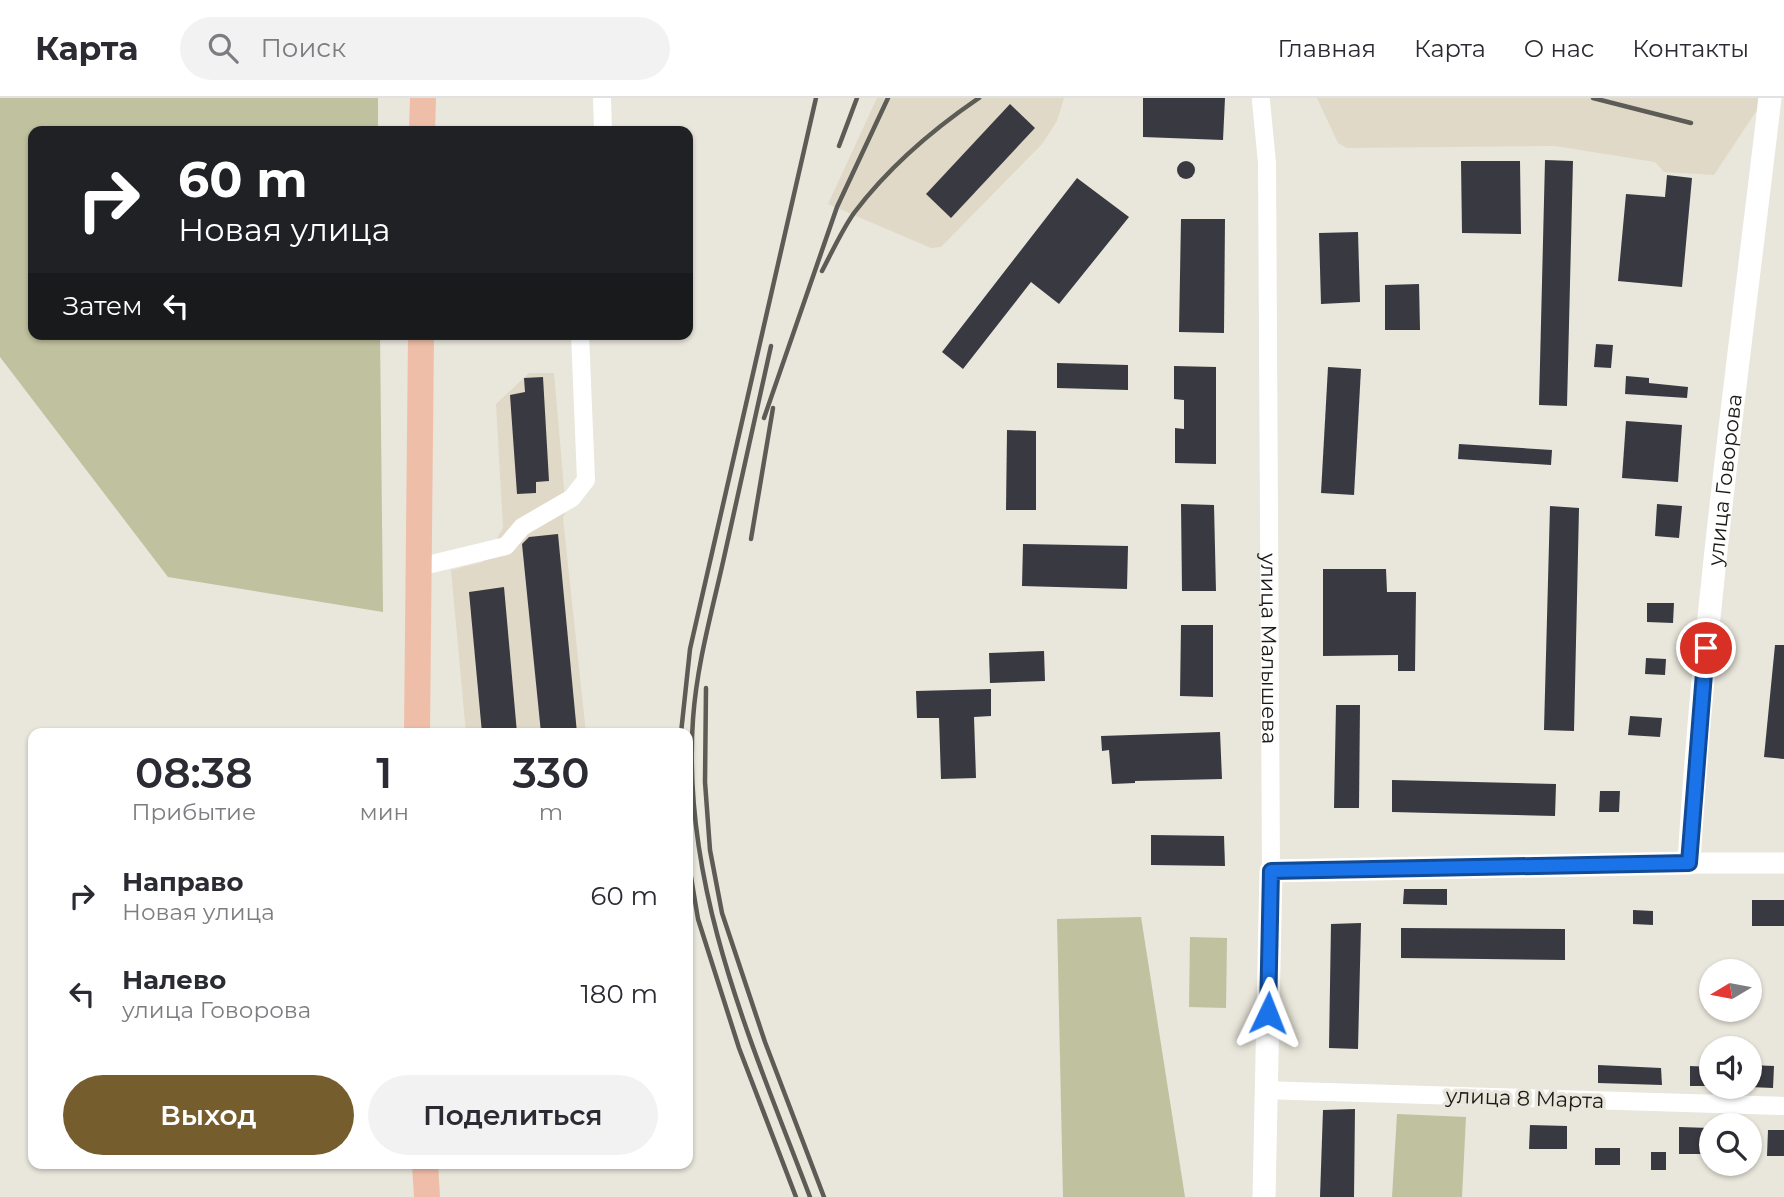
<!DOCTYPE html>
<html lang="ru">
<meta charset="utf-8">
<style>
:root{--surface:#fff;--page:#f2f2f3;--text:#2b2b33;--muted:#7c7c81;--line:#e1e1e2;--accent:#765d2e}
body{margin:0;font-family:Montserrat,sans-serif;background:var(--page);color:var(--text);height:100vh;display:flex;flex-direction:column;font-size:26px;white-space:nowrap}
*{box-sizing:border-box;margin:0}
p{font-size:23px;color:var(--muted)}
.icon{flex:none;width:38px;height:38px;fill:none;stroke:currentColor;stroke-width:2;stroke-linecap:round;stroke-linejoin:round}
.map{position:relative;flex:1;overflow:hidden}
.side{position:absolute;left:28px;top:630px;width:665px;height:441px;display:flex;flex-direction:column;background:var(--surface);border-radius:14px;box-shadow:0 2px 5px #0004}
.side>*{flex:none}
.top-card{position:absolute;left:28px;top:28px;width:665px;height:214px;border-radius:14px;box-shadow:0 2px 5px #0004;background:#202124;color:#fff;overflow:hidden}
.needle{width:46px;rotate:260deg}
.buttons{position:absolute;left:1699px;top:861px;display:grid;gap:14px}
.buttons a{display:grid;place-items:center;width:63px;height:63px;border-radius:50%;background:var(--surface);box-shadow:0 2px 5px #0004;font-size:35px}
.pin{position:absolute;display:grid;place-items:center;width:60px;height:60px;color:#fff;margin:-30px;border:4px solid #fff;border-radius:50%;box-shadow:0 2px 7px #0007}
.me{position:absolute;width:77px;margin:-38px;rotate:2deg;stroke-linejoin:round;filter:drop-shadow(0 0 5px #0008)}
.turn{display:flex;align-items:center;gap:24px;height:147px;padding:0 35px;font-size:32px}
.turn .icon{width:91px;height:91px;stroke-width:2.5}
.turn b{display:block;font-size:49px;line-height:60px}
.then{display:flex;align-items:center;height:66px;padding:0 35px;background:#0003;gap:14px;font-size:26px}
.eta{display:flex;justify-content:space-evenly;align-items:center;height:119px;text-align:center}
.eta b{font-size:42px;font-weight:600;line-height:49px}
.button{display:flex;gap:14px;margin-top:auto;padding:14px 35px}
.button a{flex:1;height:80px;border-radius:42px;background:var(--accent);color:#fff;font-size:28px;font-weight:600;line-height:80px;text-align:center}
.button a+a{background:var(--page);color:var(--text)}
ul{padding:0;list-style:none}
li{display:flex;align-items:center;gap:21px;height:98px;padding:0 35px}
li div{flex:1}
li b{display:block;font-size:26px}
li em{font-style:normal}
header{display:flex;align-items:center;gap:42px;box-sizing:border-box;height:98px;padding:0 35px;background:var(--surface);border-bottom:2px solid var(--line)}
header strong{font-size:33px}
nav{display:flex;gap:38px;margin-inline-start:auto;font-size:24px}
.search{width:490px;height:63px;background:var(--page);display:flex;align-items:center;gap:18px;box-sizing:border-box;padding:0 24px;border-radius:38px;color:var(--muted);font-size:26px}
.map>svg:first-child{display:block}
.built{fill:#e0d9c8}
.green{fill:#bfc19f}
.building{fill:#393941}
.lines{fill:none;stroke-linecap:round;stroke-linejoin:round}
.minor{stroke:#fff;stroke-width:18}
.tertiary{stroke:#fff;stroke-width:21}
.secondary{stroke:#fff;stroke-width:23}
.primary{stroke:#efbea9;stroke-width:26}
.rail{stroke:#5d5b55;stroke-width:4.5}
.route-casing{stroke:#114b97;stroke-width:18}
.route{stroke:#1a73e8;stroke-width:12}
.labels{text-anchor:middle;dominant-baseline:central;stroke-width:7;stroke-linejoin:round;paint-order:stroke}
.street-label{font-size:21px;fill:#1c1a17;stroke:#e9e6db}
</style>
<header>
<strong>Карта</strong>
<div class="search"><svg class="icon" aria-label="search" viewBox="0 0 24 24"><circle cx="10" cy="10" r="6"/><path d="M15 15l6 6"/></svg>Поиск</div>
<nav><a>Главная</a><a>Карта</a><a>О нас</a><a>Контакты</a></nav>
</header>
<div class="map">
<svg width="1784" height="1099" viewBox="0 0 1784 1099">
<rect width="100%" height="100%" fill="#e9e6db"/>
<g class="built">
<polygon points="877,0 1064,0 1057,23 1042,46 941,149 931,150 828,106"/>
<polygon points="1317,0 1758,0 1757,12 1714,77 1664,74 1655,64 1555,48 1347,50 1338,45"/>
<polygon points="529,275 554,275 566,413 563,420 586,635 466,635 451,472 483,464 503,430 496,306"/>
</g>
<g class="green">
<polygon points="0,0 378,0 378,33 33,33 33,236 380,236 383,514 168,479 0,259"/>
<polygon points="1141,819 1185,1099 1063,1099 1057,821"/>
<polygon points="1190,839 1227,840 1226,910 1189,909"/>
<polygon points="1397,1016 1466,1019 1462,1099 1392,1099"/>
</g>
<g class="building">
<polygon points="1143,0 1225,0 1223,42 1143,39"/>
<polygon points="1010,6 1035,30 951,120 926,96"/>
<polygon points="1545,62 1573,63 1567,308 1539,307"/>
<circle cx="1186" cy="72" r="9"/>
<polygon points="1461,63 1520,63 1521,136 1462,135"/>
<polygon points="1667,77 1692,80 1682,189 1618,183 1626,96 1665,99"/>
<polygon points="1077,80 1129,119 1059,206 1031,184 963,271 942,254"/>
<polygon points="1181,121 1225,121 1224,235 1179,234"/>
<polygon points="1358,134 1360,204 1321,206 1319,135"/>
<polygon points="1419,186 1420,232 1385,232 1385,187"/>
<polygon points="1596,246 1613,247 1611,270 1594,269"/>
<polygon points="1057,265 1128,267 1128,292 1057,290"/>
<polygon points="1174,268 1216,269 1216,366 1175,365 1175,330 1184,331 1184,302 1174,301"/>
<polygon points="1328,269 1361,271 1354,397 1321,395"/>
<polygon points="1626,278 1649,280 1649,285 1688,289 1687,300 1625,296"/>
<polygon points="543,279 549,383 536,384 536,395 517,396 510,297 525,294 524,280"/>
<polygon points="1626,323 1682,327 1678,384 1622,380"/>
<polygon points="1007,332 1036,333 1036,412 1006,412"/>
<polygon points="1459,346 1552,352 1551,367 1458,361"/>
<polygon points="1181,406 1214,407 1216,493 1182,493"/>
<polygon points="1657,406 1682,408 1679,440 1655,438"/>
<polygon points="1550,408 1579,410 1574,633 1544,632"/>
<polygon points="558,436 577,635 541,635 522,446 529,439"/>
<polygon points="1023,446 1128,448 1127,491 1022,488"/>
<polygon points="1323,471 1386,471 1387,494 1416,494 1415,573 1398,573 1398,557 1323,558"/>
<polygon points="504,489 517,635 482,635 469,494"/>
<polygon points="1647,505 1674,505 1673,525 1647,524"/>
<polygon points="1181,527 1213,527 1213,599 1180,598"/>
<polygon points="1775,547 1784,547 1784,661 1764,659"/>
<polygon points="1044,553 1045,583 990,585 989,555"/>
<polygon points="1646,560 1666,561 1665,577 1645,576"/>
<polygon points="991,591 991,618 974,619 976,680 941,681 939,620 917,620 916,593"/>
<polygon points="1336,607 1360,607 1359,710 1334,710"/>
<polygon points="1630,618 1662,620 1660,639 1628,637"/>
<polygon points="1220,634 1222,681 1135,683 1135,685 1112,686 1109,652 1102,653 1101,638"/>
<polygon points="1392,682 1556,686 1555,718 1392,714"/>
<polygon points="1600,693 1620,693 1619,714 1599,714"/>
<polygon points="1151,737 1224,738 1225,768 1151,767"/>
<polygon points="1404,791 1447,791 1447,807 1403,806"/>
<rect x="1752" y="802" width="32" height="26"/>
<polygon points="1633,812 1653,813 1653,827 1633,826"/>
<polygon points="1361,825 1358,951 1329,950 1331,826"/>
<polygon points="1401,830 1565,831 1565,862 1401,860"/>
<polygon points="1598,967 1661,970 1662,987 1598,985"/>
<polygon points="1750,967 1774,968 1773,990 1750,989"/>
<polygon points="1690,968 1712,969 1712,988 1690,988"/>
<polygon points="1355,1011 1354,1099 1320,1099 1323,1012"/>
<polygon points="1530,1027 1567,1028 1567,1051 1529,1051"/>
<polygon points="1679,1029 1710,1030 1709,1056 1679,1056"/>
<polygon points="1768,1032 1784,1032 1784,1058 1767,1058"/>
<rect x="1595" y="1050" width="25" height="17"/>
<rect x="1651" y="1054" width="15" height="18"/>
</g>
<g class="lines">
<g class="minor">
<polyline points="602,0 603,33"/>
<path id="s1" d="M 1261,3 L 1267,65 L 1271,773"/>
<polyline points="419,469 506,448 522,429 572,400 586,382 580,236"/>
<polyline points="1265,992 1784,1008"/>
</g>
<polyline class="tertiary" points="1689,765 1784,765"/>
<path class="secondary" id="s2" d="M 1264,1099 L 1271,773 L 1689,765 C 1704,509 1740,255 1770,0"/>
<g class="primary">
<polyline points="422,33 423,0"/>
<polyline points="417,635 421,236"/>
<polyline points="425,1066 427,1099"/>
</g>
<g class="rail">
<polyline points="1593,0 1691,25"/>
<polyline points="839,48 857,0"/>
<path d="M 822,173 C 832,154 842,132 854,115 C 888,70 932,32 979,0"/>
<path d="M 771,248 C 756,317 741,386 725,455 C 713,510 697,564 693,621 C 681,788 752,946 810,1099"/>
<polyline points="764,320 837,109 888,0"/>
<polyline points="751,441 773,310"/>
<polyline points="706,590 705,684 710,752 722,815 765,944 824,1099"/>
<polyline points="681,635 690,551 816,0"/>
<polyline points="688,761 698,821 739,950 796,1099"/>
</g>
</g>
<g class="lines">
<g class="route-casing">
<polyline id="route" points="1268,915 1271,773 1689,765 1706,550"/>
</g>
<use href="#route" class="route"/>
</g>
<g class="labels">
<g class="street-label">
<text stroke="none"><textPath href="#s2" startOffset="1129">улица Говорова</textPath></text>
<text stroke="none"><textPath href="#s1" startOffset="548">улица Малышева</textPath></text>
<text transform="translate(1525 1000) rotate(2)">улица 8 Марта</text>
</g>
</g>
</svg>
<div class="buttons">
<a><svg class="needle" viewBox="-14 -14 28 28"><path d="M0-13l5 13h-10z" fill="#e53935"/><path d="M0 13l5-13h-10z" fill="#7c7c81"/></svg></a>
<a><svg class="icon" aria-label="sound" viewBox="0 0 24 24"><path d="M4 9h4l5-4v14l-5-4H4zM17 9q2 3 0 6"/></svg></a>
<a><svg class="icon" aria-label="search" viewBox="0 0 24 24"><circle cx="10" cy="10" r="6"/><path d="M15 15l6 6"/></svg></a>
</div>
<div class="pin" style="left:1706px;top:550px;background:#d93025"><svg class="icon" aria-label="arrive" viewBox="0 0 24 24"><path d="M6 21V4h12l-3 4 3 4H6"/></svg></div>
<svg class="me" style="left:1268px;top:915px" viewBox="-20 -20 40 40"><path d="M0-17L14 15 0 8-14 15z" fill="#1a73e8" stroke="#fff" stroke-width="4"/></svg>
<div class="top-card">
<div class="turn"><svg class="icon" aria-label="right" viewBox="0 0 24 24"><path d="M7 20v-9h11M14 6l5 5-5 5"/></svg><div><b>60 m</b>Новая улица</div></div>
<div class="then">Затем<svg class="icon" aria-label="left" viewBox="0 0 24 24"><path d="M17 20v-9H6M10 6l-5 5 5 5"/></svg></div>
</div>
<section class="side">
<div class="eta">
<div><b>08:38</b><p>Прибытие</p></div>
<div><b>1</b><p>мин</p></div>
<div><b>330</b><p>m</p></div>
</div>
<ul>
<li><svg class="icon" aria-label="right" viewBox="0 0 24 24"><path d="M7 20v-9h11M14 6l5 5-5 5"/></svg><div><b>Направо</b><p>Новая улица</p></div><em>60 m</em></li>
<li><svg class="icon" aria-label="left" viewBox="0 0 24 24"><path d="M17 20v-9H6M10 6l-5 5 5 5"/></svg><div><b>Налево</b><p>улица Говорова</p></div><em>180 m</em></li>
</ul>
<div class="button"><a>Выход</a><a>Поделиться</a></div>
</section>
</div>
